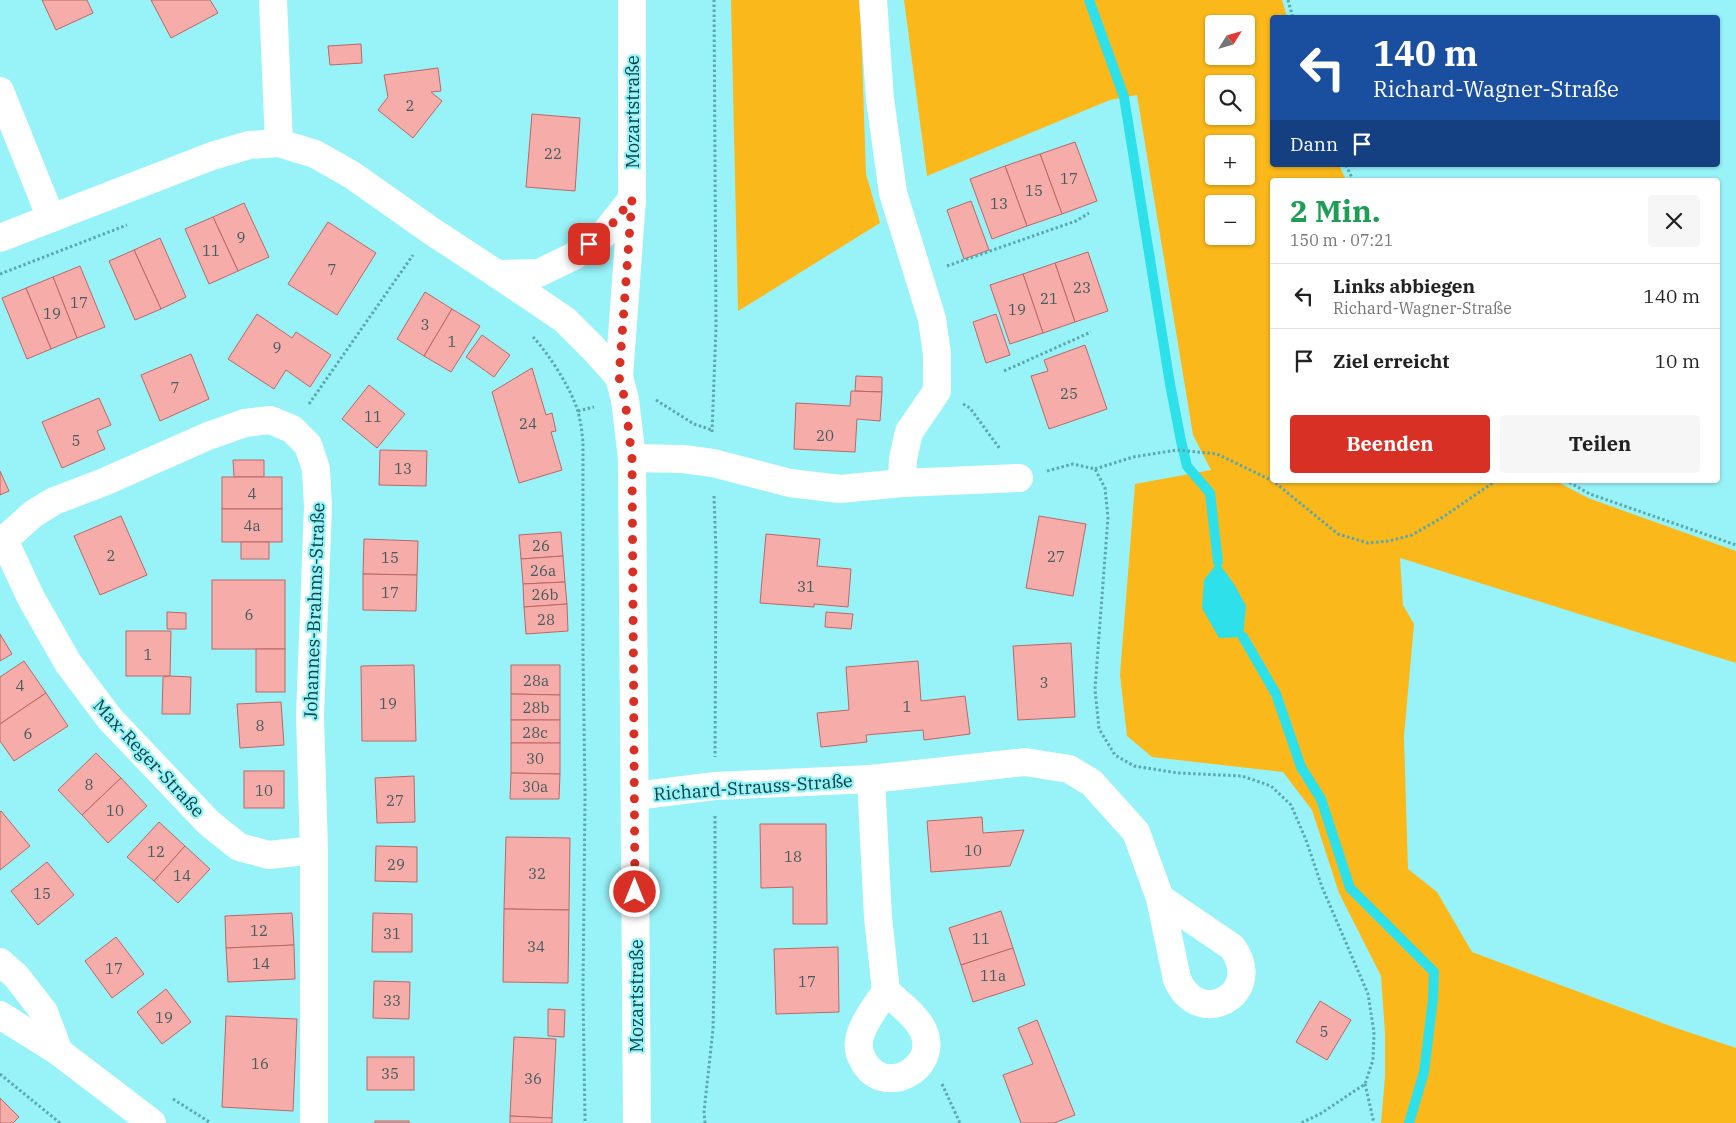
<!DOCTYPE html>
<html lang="de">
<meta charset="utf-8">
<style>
:root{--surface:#fff;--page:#f6f6f6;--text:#222;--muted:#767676;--line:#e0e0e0;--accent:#d93025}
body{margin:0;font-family:"IBM Plex Serif",serif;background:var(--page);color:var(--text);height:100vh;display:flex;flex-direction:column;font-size:19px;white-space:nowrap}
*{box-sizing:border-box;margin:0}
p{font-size:16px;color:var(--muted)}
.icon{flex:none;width:28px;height:28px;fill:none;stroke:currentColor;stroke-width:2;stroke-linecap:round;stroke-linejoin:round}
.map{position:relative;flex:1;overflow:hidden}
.side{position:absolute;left:1270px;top:178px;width:450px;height:305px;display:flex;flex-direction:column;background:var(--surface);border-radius:5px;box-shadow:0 1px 4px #0004}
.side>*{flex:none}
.hud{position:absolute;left:1270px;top:15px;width:450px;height:152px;border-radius:5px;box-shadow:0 1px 4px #0004;background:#1a4fa0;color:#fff;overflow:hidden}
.needle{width:32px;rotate:53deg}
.buttons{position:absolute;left:1205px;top:15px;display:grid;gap:10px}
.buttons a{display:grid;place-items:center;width:50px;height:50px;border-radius:5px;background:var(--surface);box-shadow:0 1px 4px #0004;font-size:25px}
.pin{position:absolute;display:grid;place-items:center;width:42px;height:42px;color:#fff;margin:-21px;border-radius:10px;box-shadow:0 2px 8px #0006}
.me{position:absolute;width:55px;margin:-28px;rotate:0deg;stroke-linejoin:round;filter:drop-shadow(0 0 4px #0008)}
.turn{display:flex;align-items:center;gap:18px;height:105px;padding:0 20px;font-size:22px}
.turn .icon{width:65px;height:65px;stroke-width:2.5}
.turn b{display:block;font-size:35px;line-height:42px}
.then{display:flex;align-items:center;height:48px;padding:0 20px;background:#0003;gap:10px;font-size:19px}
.round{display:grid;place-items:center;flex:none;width:52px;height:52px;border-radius:5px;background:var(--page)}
.overview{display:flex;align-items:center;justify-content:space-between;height:85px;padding:0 20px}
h1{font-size:30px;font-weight:800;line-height:38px;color:#1e9e55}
.button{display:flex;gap:10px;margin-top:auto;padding:10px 20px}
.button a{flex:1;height:58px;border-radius:5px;background:var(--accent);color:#fff;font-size:20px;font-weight:800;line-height:58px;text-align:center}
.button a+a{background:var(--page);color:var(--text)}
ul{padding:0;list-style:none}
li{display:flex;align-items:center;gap:15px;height:65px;padding:0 20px;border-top:1px solid var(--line)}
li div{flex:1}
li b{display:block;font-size:19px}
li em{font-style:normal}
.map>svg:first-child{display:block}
.green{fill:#fab81b;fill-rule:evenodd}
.water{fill:#2de0ea}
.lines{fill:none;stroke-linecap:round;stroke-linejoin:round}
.stream{stroke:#2de0ea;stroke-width:10}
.building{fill:#f6aca9;stroke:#bc6766}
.path{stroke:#5ba8ac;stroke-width:3;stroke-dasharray:2.5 2.5;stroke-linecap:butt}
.minor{stroke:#fff;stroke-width:28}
.route{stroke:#d93025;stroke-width:9;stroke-dasharray:0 16.2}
.labels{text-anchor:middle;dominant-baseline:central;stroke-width:4.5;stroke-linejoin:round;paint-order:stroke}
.number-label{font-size:15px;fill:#445c5e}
.street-label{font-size:18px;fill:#094245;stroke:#98f3f9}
</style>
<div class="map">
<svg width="1736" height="1123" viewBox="0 0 1736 1123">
<rect width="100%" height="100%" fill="#98f3f9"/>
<g class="green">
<polygon points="731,0 860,0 866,174 880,223 738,311"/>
<path d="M 904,0 L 1282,0 L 1287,17 L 1272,18 L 1272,165 L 1339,165 L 1346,180 L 1272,180 L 1272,480 L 1554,480 L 1588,498 L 1736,551 L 1736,663 L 1400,558 L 1403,605 L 1414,624 L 1404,737 L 1408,869 L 1437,892 L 1472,952 L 1673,1027 L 1736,1048 L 1736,1123 L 1381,1123 L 1385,1077 L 1385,1033 L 1381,976 L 1339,893 L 1312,810 L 1283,772 L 1152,757 L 1127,736 L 1120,675 L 1135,484 L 1211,470 L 1193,435 L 1137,95 L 1110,100 L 927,176 ZM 1214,24 L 1246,24 L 1246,56 L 1214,56 ZM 1214,84 L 1246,84 L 1246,116 L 1214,116 ZM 1214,144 L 1246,144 L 1246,176 L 1214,176 ZM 1214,204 L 1246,204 L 1246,236 L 1214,236 Z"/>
</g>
<polygon class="water" points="1218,562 1234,584 1246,606 1243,637 1219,638 1202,608 1204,580"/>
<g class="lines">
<g class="stream">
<polyline points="1089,0 1124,97 1170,384 1181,441 1187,466 1210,493 1218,562"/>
<polyline points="1243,637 1276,694 1301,767 1321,799 1350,888 1434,972 1433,999 1424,1072 1409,1123"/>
</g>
</g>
<g class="building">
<polygon points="42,0 87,0 93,13 56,30"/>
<polygon points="151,0 210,0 218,13 171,38"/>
<polygon points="361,44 362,63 330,65 328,46"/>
<polygon points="438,68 441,91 431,92 442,101 413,138 378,110 388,97 384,75"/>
<polygon points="532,114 580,118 575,191 526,187"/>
<polygon points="1075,142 1097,201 1062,214 1040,154"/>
<polygon points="1040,154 1062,214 1027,226 1005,166"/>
<polygon points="1005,166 1027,226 992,239 970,179"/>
<polygon points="971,201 989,250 964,259 947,210"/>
<polygon points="244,203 269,257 238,271 213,217"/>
<polygon points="213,217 238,271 209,284 185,229"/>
<polygon points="328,222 376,253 337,315 288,284"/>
<polygon points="160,238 186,297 161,309 134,250"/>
<polygon points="134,250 161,309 135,320 109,261"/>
<polygon points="1088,252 1108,311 1075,322 1055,263"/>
<polygon points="1055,263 1075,322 1043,333 1023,274"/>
<polygon points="80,266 105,327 77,338 53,277"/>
<polygon points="1023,274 1043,333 1010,344 990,285"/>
<polygon points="53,277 77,338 51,349 26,288"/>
<polygon points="26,288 51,349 27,359 2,298"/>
<polygon points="425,292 452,309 424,356 397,339"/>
<polygon points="452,309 480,326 451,372 424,356"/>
<polygon points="257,314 292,338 296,332 331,355 310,387 286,370 274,389 228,359"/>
<polygon points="996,314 1010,355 986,363 973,322"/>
<polygon points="482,335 510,355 494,377 466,357"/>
<polygon points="1085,345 1107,409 1049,429 1031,376 1048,371 1044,360"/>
<polygon points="191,354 209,399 160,421 141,375"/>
<polygon points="532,368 546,415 552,413 556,431 551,432 562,470 519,483 492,392"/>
<polygon points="856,376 882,377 882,392 855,391"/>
<polygon points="369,385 405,414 377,448 342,419"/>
<polygon points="851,391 882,392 880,421 857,419 855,452 794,449 796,403 850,406"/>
<polygon points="99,398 111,425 97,431 105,449 62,468 42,422"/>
<polygon points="380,450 427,451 426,486 379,485"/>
<polygon points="233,460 264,460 264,477 234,477"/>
<polygon points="0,471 9,491 0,495"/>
<rect x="222" y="477" width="60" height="32"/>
<rect x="222" y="509" width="60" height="33"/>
<polygon points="121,516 147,575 100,595 74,536"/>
<polygon points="1039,516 1086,524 1073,596 1026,588"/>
<polygon points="561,532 563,556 521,559 519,535"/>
<polygon points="766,534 820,539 817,566 851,569 848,607 814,604 814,607 760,603"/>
<polygon points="364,539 418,541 417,575 363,574"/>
<rect x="241" y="542" width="28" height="17"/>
<polygon points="563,556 565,582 523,584 521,559"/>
<polygon points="363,574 417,575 416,611 363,610"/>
<rect x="212" y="580" width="73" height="69"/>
<polygon points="565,582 567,604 524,607 523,584"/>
<polygon points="567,604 568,631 526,634 524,607"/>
<polygon points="167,612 186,613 186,629 167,629"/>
<polygon points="826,612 853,614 851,629 825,627"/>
<polygon points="126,631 171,631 170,676 126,676"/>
<polygon points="0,634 12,654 0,661"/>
<polygon points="1071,643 1075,717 1018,720 1013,646"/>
<rect x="256" y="649" width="29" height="43"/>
<polygon points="24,661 46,693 0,724 0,677"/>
<polygon points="918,661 921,701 965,696 970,734 924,740 923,730 866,735 867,742 821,747 817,713 849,710 846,667"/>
<polygon points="414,665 416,741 362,741 361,666"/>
<polygon points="511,665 560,665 560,695 511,694"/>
<polygon points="170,676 191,677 190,714 162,714 163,677"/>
<polygon points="46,693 68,726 14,761 0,741 0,724"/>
<polygon points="511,694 560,695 560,720 511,720"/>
<polygon points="281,702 284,745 240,748 237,704"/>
<rect x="511" y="720" width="49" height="23"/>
<polygon points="511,743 560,743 560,774 511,773"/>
<polygon points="96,753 121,778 82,815 58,790"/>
<rect x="244" y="771" width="40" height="37"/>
<polygon points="511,773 560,774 559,799 510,799"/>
<polygon points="414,776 415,822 377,823 375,778"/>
<polygon points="121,778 147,806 108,843 82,815"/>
<polygon points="1,811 30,846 0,870 0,812"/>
<polygon points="982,817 983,833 1024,830 1010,866 931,872 927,821"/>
<polygon points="159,822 185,846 154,881 127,857"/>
<polygon points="760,824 826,824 827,924 793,924 793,887 761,888"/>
<polygon points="506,837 570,838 569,910 504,909"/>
<polygon points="185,846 210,869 178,903 154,881"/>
<polygon points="376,846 417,847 417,882 375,881"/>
<polygon points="47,862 74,895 38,925 11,891"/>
<polygon points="504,909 569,910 568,983 503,982"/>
<polygon points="1001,911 1013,948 961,965 949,928"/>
<polygon points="292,913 294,945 226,948 225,916"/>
<polygon points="373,913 412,914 412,952 372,952"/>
<polygon points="116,937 144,974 112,998 85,961"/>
<polygon points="294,945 295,979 228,982 226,948"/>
<polygon points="838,947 839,1012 776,1014 774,949"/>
<polygon points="1013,948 1025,985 973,1002 961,965"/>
<polygon points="374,981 410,982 409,1019 373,1018"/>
<polygon points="166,989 191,1022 162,1044 137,1012"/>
<polygon points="1320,1001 1351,1020 1327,1060 1296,1042"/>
<polygon points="548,1009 565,1010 564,1037 548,1036"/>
<polygon points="226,1016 297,1019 293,1111 222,1107"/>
<polygon points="1037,1020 1075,1115 1054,1123 1021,1123 1003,1075 1033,1064 1018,1028"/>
<polygon points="514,1037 556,1039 552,1118 510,1116"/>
<rect x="367" y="1057" width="47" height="33"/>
<polygon points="0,1098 19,1117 13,1123 0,1123"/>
<polygon points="510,1116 552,1118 552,1123 510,1123"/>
<rect x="375" y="1121" width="34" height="2"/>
</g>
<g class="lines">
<g class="path">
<polyline points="1288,0 1293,18"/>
<polyline points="1346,165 1353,180"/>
<polyline points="947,266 1076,221 1089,213"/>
<polyline points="0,274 127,225"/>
<path d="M 533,337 C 549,354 572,390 578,412 C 581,422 582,433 583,443 L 583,652 L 585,796 L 583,993 L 585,1123"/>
<polyline points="1004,371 1091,332"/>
<polyline points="656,400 694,424 712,430"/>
<polyline points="309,404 413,255"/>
<polyline points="963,404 970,408 1000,449"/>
<polyline points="578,411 594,407"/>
<polyline points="712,432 716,328 714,0"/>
<polyline points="1095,469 1133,457 1177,450 1217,454 1273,481 1338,534 1368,543 1389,541 1412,535 1443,517 1497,480"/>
<polyline points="1047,471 1073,464 1095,469 1105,488 1108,517 1095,689 1099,729 1115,755 1134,766 1178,773 1242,776 1271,786 1291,805 1306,840 1322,887 1368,994 1374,1032 1373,1060 1365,1084 1320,1114 1301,1123"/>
<polyline points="1565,480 1590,494 1736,545"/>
<polyline points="714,496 716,552 715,757"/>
<polyline points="0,1074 60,1123"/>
<polyline points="942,1084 960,1123"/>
<polyline points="1365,1084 1374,1123"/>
<polyline points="173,1099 211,1123"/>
<polyline points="705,1123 704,1112 713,1029 715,941 715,815"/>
</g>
<g class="minor">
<polyline points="273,0 279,143"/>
<polyline points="632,0 632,199 619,377 625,400 632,458 637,1123"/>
<polyline points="873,0 880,99 893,193 932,319 937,354 937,391 909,432 903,459 902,483"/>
<polyline points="0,91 51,218"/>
<polyline points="0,238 212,156 249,145 279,143 315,154 352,175 430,230 497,274 565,320 593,348 619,377"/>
<polyline points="497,274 539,273 574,256 605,233 632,199"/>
<polyline points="632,458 683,459 713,463 790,483 840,489 902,483 1019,478"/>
<polyline points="4,540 31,598 68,663 110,719 209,823 239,847 269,855 314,850"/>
<polyline points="0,541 4,540 33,514 54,501 104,482 208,436 245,423 270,420 292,429 308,445 316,469 318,507 310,716 314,850 314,1123"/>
<polyline points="871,779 878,917 886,991"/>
<path d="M 635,796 L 715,786 L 871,779 L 1025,762 L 1069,769 L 1092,783 L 1136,832 L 1160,898 L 1177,979 C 1199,1031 1266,993 1232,947 L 1160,898"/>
<polyline points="0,962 16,976 44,1012 59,1052 152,1123"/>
<path d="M 886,991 C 898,1003 916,1015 923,1030 C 941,1069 882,1099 863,1060 C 860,1055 858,1048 859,1042 C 860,1026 877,1005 886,991 Z"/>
<polyline points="0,1015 59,1052"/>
</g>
</g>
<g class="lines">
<polyline class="route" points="589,244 605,233 632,199 619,377 625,400 632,458 635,892"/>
</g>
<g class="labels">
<g class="number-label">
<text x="410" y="105">2</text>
<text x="553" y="153">22</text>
<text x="1069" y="178">17</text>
<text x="1034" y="190">15</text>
<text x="999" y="203">13</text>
<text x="241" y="237">9</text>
<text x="211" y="250">11</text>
<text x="332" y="269">7</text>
<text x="1082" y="287">23</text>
<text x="1049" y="298">21</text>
<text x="79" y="302">17</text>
<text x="1017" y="309">19</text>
<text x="52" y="313">19</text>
<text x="425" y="324">3</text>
<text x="452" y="341">1</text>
<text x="277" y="347">9</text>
<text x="175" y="387">7</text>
<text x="1069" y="393">25</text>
<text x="373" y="416">11</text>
<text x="528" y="423">24</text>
<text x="825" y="435">20</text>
<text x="76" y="440">5</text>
<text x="403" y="468">13</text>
<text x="252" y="493">4</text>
<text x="252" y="525">4a</text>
<text x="541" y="545">26</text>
<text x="111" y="555">2</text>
<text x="1056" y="556">27</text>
<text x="390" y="557">15</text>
<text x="543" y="570">26a</text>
<text x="806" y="586">31</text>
<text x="390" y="592">17</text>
<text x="545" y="594">26b</text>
<text x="249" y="614">6</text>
<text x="546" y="619">28</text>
<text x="148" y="654">1</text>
<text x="536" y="680">28a</text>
<text x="1044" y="682">3</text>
<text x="20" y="685">4</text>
<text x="388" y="703">19</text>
<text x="907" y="706">1</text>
<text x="536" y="707">28b</text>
<text x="260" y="725">8</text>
<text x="535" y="732">28c</text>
<text x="28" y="733">6</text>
<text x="535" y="758">30</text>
<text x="89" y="784">8</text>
<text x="535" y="786">30a</text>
<text x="264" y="790">10</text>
<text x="395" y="800">27</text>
<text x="115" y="810">10</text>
<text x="973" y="850">10</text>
<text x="156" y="851">12</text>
<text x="793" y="856">18</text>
<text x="396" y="864">29</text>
<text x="537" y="873">32</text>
<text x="182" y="875">14</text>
<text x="42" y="893">15</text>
<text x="259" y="930">12</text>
<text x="392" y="933">31</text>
<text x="981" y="938">11</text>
<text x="536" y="946">34</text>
<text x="261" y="963">14</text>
<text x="114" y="968">17</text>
<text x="993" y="975">11a</text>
<text x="807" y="981">17</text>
<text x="392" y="1000">33</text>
<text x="164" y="1017">19</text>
<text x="1324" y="1031">5</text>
<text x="260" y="1063">16</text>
<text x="390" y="1073">35</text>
<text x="533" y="1078">36</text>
</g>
<g class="street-label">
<text transform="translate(632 112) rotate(-90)">Mozartstraße</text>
<text transform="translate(314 611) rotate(-88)">Johannes-Brahms-Straße</text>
<text transform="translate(149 758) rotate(47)">Max-Reger-Straße</text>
<text transform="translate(753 787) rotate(-4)">Richard-Strauss-Straße</text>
<text transform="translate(636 996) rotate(-90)">Mozartstraße</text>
</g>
</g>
</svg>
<div class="buttons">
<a><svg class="needle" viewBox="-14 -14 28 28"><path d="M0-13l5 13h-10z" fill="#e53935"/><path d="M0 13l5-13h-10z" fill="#767676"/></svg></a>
<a><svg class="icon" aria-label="search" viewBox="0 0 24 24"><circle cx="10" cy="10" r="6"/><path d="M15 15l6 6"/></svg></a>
<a>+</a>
<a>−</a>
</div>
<div class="pin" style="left:589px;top:244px;background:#d93025"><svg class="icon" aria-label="arrive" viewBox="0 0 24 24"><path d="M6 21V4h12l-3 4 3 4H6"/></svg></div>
<svg class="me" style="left:635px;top:892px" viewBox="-20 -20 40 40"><circle r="17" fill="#d93025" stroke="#fff" stroke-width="3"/><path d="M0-11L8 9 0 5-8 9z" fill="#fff"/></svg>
<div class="hud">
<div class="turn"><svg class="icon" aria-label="left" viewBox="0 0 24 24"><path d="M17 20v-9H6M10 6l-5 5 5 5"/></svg><div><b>140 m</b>Richard-Wagner-Straße</div></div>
<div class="then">Dann<svg class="icon" aria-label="arrive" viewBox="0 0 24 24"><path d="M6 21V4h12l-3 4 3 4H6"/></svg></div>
</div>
<section class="side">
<div class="overview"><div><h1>2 Min.</h1><p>150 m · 07:21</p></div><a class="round"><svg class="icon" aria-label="close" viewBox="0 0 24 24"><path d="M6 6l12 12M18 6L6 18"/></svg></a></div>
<ul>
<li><svg class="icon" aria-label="left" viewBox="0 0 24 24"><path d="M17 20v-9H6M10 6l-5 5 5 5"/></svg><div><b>Links abbiegen</b><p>Richard-Wagner-Straße</p></div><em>140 m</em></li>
<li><svg class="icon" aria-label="arrive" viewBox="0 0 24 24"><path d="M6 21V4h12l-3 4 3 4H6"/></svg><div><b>Ziel erreicht</b></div><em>10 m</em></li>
</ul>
<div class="button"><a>Beenden</a><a>Teilen</a></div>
</section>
</div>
